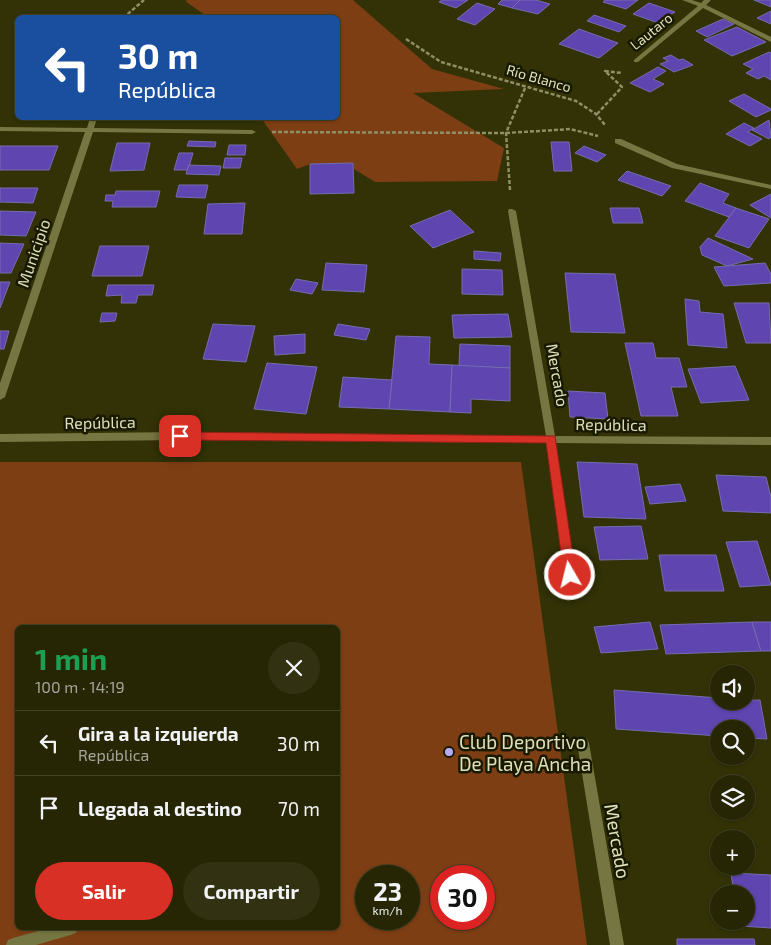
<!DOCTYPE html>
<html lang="es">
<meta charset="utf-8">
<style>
:root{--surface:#262604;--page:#323213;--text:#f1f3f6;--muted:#a4a59a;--line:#424326;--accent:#d93025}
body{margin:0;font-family:"Exo 2",sans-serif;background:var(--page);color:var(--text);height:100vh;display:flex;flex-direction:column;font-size:19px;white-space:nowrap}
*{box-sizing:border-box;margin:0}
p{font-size:16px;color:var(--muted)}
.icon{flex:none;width:28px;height:28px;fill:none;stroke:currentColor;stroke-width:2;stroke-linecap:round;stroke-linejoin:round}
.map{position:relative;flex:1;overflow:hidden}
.sheet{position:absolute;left:15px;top:625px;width:325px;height:305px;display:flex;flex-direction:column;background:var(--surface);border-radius:8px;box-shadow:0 1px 4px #0004,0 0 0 1px var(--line)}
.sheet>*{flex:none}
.guide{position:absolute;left:15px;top:15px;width:325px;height:105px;border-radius:8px;box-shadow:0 1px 4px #0004,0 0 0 1px var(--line);background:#1a4fa0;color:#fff;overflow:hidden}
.buttons{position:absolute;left:710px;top:665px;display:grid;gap:10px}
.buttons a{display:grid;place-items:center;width:45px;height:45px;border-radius:50%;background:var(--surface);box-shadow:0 1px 4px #0004,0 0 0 1px var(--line);font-size:25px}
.speed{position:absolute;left:355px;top:865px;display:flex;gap:10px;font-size:25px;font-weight:700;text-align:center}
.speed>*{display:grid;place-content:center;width:65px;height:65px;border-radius:50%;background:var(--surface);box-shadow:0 1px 4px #0004,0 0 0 1px var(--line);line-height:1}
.speed small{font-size:12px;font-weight:400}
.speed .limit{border:8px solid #d22;background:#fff;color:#111}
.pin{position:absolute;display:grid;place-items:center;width:42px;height:42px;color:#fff;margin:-21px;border-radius:10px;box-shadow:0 2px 8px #0006}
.me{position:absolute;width:55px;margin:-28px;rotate:352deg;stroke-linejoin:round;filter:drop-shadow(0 0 4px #0008)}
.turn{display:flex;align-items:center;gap:18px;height:105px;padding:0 20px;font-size:22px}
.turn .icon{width:65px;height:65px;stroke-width:2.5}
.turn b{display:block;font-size:35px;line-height:42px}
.round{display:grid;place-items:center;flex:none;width:52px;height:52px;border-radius:26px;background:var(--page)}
.summary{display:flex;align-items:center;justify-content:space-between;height:85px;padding:0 20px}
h1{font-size:30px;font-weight:700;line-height:38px;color:#1e9e55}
.button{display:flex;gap:10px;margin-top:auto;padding:10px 20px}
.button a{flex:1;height:58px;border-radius:30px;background:var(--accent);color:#fff;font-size:20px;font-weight:700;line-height:58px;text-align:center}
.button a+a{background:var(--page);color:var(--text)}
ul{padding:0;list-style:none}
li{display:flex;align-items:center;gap:15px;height:65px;padding:0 20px;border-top:1px solid var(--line)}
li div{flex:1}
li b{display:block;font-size:19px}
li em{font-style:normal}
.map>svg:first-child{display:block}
.green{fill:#7e3e14;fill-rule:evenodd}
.building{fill:#5e45b0;stroke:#766caf}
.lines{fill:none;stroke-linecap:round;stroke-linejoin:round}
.path{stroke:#8e8f66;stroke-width:2.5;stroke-dasharray:4 2;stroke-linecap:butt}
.service{fill:#757641;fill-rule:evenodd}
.minor{fill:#757641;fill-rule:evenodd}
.route{fill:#d93025;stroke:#8d1f18}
.poi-dot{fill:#b5acf8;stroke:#191900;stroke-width:2}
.labels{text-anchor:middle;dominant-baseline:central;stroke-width:5;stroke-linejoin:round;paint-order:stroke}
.far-street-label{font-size:14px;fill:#dee0ba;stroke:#191900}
.street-label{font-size:16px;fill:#dee0ba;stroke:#191900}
.near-poi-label{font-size:19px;fill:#dee0ba;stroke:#191900;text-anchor:start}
.near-street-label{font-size:19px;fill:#dee0ba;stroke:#191900}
</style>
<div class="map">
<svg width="771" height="945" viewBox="0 0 771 945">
<rect width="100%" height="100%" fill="#323206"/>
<g class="green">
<polygon points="188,0 353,0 432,69 504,89 413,93 504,148 497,181 375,182 354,169 353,163 310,164 297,169 261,118 338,118 338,18 206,17 205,15 185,1"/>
<path d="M 0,462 L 521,462 L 587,945 L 0,945 ZM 18,628 L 338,628 L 338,928 L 18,928 ZM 366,876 L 409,876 L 409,919 L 366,919 ZM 441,876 L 484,876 L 484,919 L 441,919 Z"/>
</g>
<g class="building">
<polygon points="442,0 468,0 456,8 439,2"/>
<polygon points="502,0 520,0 512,8 498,4"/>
<polygon points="520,0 536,0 550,4 538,14 512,8"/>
<polygon points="605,0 638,0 626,9 603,2"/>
<polygon points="754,0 771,0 771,7"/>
<polygon points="477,3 495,9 475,25 457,19"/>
<polygon points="649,3 675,12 658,23 633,14"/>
<polygon points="771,11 771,24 757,18"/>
<polygon points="594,15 606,19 626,26 619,32 587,21"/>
<polygon points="723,19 734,24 707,37 696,31"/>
<polygon points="737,27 766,42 732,56 704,40"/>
<polygon points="579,29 618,43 599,58 559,44"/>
<polygon points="769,52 771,53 771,80 764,76 758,79 746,73 753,69 743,64"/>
<polygon points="671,55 679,60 683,59 693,65 674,72 660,64 668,61 663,58"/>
<polygon points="658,67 666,71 653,79 664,84 650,92 630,83"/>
<polygon points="744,94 771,109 771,110 756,117 729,101"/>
<polygon points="769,120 771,137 769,139 752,130"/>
<polygon points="744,123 754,128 748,132 762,139 750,146 726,134"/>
<polygon points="189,141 216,142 215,147 187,146"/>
<polygon points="551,142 569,142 572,171 554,171"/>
<polygon points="117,143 150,143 144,170 110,171"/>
<polygon points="229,145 246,145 245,155 227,155"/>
<polygon points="0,146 58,146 49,170 0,170"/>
<polygon points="584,146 606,155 597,162 575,153"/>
<polygon points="179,153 193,153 188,170 174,170"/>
<polygon points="225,158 242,158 240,168 223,168"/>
<polygon points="353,163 354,193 310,194 310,164"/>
<polygon points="189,165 221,166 219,175 186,174"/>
<polygon points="627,171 671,186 662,196 618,180"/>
<polygon points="700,183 729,194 723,203 736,208 729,217 685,201"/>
<polygon points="179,185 208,185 205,198 176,197"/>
<polygon points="0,188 38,188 33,203 0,202"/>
<polygon points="116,191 160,191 156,207 112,207 113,201 105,201 106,195 115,195"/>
<polygon points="771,194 771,218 750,205"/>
<polygon points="245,203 242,234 204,234 208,204"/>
<polygon points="610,208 639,208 643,223 613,223"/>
<polygon points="736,208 769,219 749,248 715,236"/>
<polygon points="450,210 474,232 433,248 410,226"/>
<polygon points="0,211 36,212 26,236 0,235"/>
<polygon points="708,238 753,259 727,266 702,255 700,247"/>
<polygon points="0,243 24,244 11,273 0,273"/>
<polygon points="100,246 149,246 142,276 92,276"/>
<polygon points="474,251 501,253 500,261 474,259"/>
<polygon points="326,263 367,265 364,292 322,290"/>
<polygon points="765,263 771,274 771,283 724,286 714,267"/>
<polygon points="462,269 502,270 503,295 462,294"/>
<polygon points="565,273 615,274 625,333 571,332"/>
<polygon points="296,279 318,283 312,294 290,290"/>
<polygon points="0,282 10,282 0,308"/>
<polygon points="108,285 154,285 152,295 138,295 136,303 121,303 122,295 106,296"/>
<polygon points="685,299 699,301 700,312 723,314 727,348 688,345"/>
<polygon points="734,303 769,303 771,343 746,343"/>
<polygon points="102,313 117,313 115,321 100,322"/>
<polygon points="508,314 512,337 454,338 452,315"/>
<polygon points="213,324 255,326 246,362 203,359"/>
<polygon points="338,324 370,329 366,340 334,335"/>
<polygon points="0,331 9,331 4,349 0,349"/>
<polygon points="305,334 305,353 275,355 274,336"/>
<polygon points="396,336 430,337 429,364 452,365 450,412 389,409"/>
<polygon points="625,343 653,343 656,358 679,358 687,387 671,387 678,416 641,416"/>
<polygon points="460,344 510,346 510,368 459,366"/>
<polygon points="267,363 317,367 306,414 254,409"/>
<polygon points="452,365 510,368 510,401 471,399 471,413 450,412"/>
<polygon points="735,366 749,400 701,403 688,369"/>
<polygon points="343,377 392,380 389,409 339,407"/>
<polygon points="568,391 605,393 608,419 570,417"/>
<polygon points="577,462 637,464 646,519 584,517"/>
<polygon points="716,475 766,477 771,497 771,513 723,511"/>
<polygon points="680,484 686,501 650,504 645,487"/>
<polygon points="641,526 648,559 600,560 594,527"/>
<polygon points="757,541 771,585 740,587 726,542"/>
<polygon points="659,555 716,555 724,591 665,591"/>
<polygon points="650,622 658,649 601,653 594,627"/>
<polygon points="752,622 761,651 666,654 660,625"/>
<polygon points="752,622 771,622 771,651 761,651"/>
<polygon points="614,690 719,698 719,701 760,700 767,739 746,738 746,729 719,729 719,736 616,729"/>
<polygon points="731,873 771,875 771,928 740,926 739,921 746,921 746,894 734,894"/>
<polygon points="677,939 754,939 755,945 677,945"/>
</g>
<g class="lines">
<g class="path">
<polyline points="123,18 144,0"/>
<polyline points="406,39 441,62 576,101 596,114 605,125"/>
<polyline points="597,114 622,87 605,71 622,73"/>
<polyline points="272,132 506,133 570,129 598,136"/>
<polyline points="510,190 506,133 525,88"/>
</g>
<polygon class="service" points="49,928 78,928 76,933 71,935 36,945 6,945 8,940 13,938"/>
<g class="minor">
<polygon points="682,0 692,0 701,3 704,0 711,0 706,5 771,37 771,42 703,8 638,62 634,62 634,60 698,6"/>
<polygon points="90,118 97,118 94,128 252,130 256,132 252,134 93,132 5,397 0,400 0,383 85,132 0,131 0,127 87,128"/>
<polygon points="615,139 621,139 677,164 771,185 771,189 672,168 615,143"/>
<polygon points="509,209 512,209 516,211 555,436 771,437 771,445 556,443 575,575 574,578 570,579 566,578 565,575 547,443 180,440 0,442 0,434 180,432 546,436 508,211"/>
<polygon points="583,737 587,739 589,743 624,945 610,945 577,743 579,739"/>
</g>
</g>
<polygon class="route" points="180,432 555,436 576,575 574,578 566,578 564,575 546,443 180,440 175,436"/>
<circle class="poi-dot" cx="449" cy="752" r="5"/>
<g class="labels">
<g class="far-street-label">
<text transform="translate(651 31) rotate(-39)">Lautaro</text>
<text transform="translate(539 78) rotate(16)">Río Blanco</text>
</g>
<g class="street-label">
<text transform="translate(33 253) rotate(-71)">Municipio</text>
<text transform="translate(558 375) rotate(80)">Mercado</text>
<text transform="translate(100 422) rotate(-1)">República</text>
<text transform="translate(611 424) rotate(1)">República</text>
</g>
<g class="near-poi-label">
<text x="459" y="741">Club Deportivo<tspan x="459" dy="22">De Playa Ancha</tspan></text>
</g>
<g class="near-street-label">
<text transform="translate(618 841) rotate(80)">Mercado</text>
</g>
</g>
</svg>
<div class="buttons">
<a><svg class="icon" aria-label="sound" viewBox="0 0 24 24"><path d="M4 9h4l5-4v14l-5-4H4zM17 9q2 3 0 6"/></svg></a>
<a><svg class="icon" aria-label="search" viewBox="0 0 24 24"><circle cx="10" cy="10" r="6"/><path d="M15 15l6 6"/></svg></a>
<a><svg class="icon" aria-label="layers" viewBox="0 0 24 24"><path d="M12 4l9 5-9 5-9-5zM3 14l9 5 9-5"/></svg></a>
<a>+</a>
<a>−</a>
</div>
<div class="speed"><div>23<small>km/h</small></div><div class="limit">30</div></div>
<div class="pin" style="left:180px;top:436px;background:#d93025"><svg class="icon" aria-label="arrive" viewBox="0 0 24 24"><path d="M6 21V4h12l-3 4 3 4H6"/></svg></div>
<svg class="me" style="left:570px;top:575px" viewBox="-20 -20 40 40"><circle r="17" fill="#d93025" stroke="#fff" stroke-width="3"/><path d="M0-11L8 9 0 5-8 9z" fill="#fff"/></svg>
<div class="guide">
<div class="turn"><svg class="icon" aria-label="left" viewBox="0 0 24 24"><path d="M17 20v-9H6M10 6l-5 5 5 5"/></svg><div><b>30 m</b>República</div></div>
</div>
<section class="sheet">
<div class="summary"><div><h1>1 min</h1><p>100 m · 14:19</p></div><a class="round"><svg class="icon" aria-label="close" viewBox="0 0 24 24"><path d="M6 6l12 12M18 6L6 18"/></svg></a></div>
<ul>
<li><svg class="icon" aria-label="left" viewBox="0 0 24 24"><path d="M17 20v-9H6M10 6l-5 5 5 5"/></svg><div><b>Gira a la izquierda</b><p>República</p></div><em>30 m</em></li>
<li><svg class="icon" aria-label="arrive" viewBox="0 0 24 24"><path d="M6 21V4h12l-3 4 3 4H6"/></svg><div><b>Llegada al destino</b></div><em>70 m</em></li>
</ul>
<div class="button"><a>Salir</a><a>Compartir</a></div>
</section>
</div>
